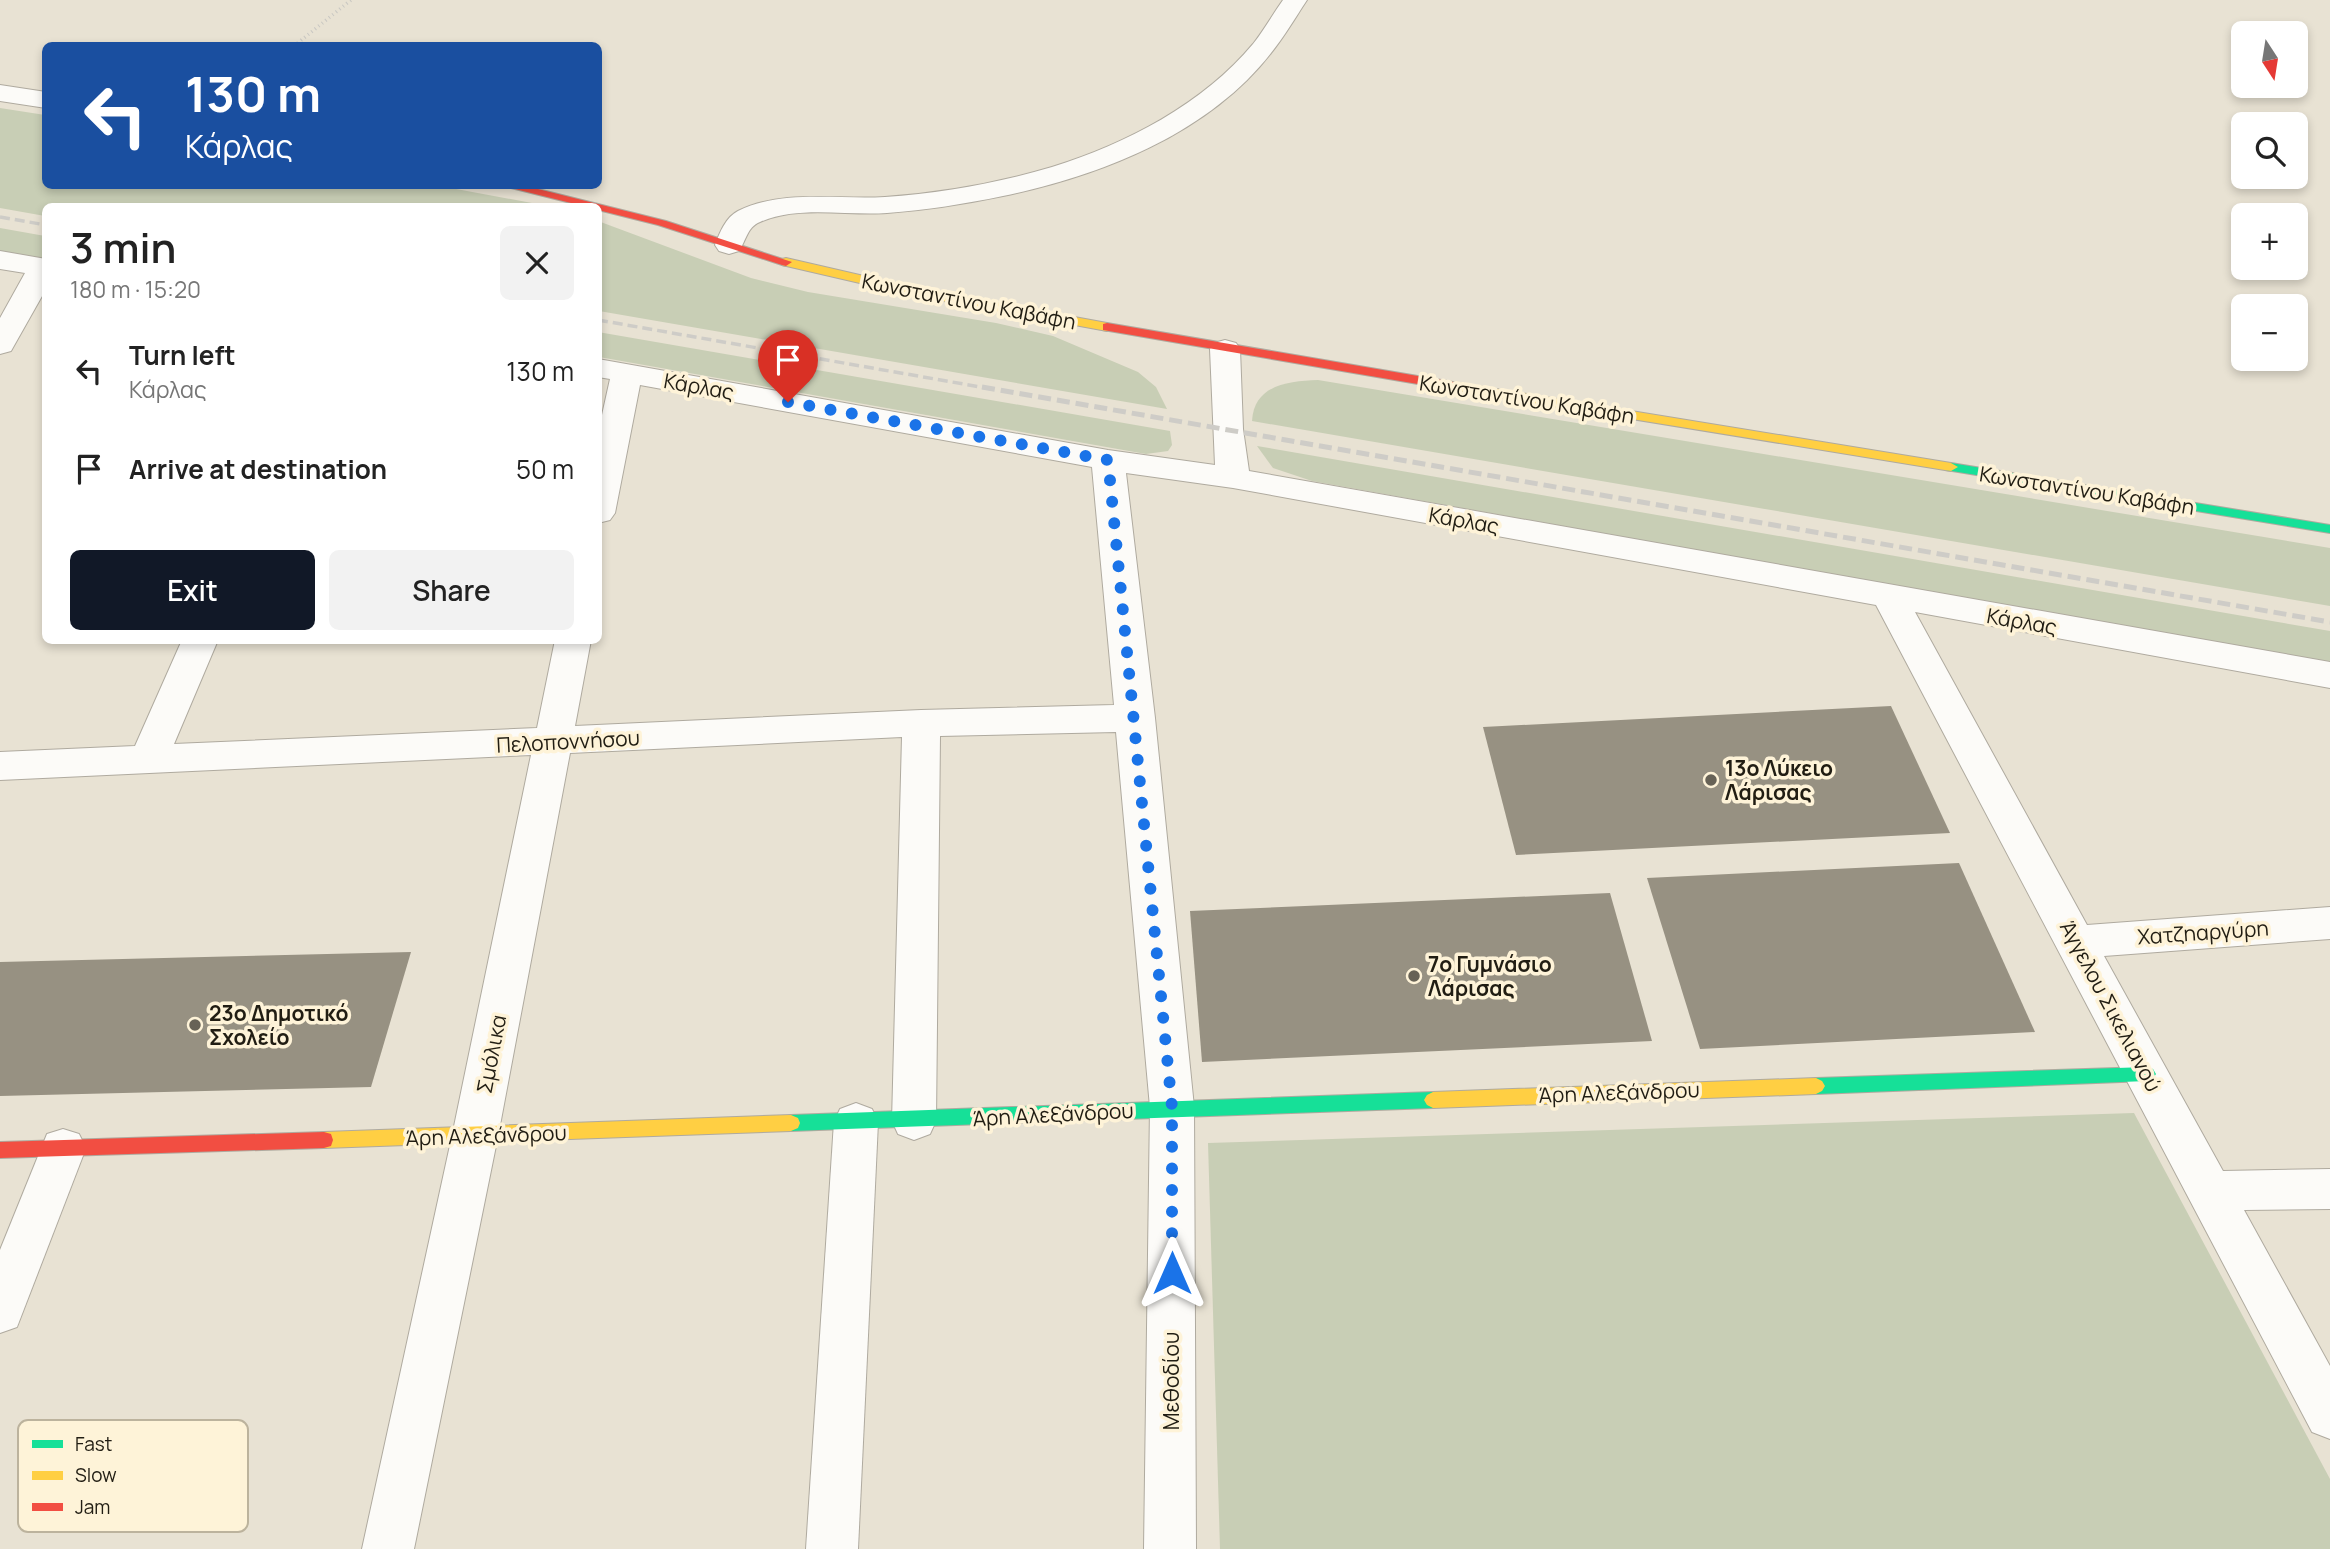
<!DOCTYPE html>
<meta charset="utf-8">
<style>
:root{--surface:#fff;--page:#f2f2f2;--text:#222;--muted:#767676;--accent:#111827}
body{margin:0;font-family:Manrope,sans-serif;background:var(--page);color:var(--text);height:100vh;display:flex;flex-direction:column;font-size:26px;white-space:nowrap}
*{box-sizing:border-box;margin:0}
p{font-size:23px;color:var(--muted)}
.icon{flex:none;width:38px;height:38px;fill:none;stroke:currentColor;stroke-width:2;stroke-linecap:round;stroke-linejoin:round}
.map{position:relative;flex:1;overflow:hidden}
.drawer{position:absolute;left:42px;top:203px;width:560px;height:441px;display:flex;flex-direction:column;background:var(--surface);border-radius:10px;box-shadow:0 4px 10px #0003}
.drawer>*{flex:none}
.guide{position:absolute;left:42px;top:42px;width:560px;height:147px;border-radius:10px;box-shadow:0 4px 10px #0003;background:#1a4fa0;color:#fff;overflow:hidden}
.needle{width:46px;rotate:168deg}
.controls{position:absolute;left:2231px;top:21px;display:grid;gap:14px}
.controls a{display:grid;place-items:center;width:77px;height:77px;border-radius:10px;background:var(--surface);box-shadow:0 4px 10px #0003;font-size:35px}
.pin{position:absolute;display:grid;place-items:center;width:60px;height:60px;color:#fff;margin:-72px -30px;border-radius:50% 50% 50% 0;rotate:-45deg;box-shadow:0 0 7px #0007}
.pin .icon{rotate:45deg}
.me{position:absolute;width:77px;margin:-38px;rotate:0deg;stroke-linejoin:round;filter:drop-shadow(0 0 5px #0008)}
.turn{display:flex;align-items:center;gap:24px;height:147px;padding:0 28px;font-size:32px}
.turn .icon{width:91px;height:91px;stroke-width:2.5}
.turn b{display:block;font-size:49px;line-height:60px}
.round{display:grid;place-items:center;flex:none;width:74px;height:74px;border-radius:10px;background:var(--page)}
.overview{display:flex;align-items:center;justify-content:space-between;height:119px;padding:0 28px}
h1{font-size:42px;font-weight:600;line-height:52px}
.button{display:flex;gap:14px;margin-top:auto;padding:14px 28px}
.button a{flex:1;height:80px;border-radius:10px;background:var(--accent);color:#fff;font-size:28px;font-weight:600;line-height:80px;text-align:center}
.button a+a{background:var(--page);color:var(--text)}
ul{padding:0;list-style:none}
li{display:flex;align-items:center;gap:21px;height:98px;padding:0 28px}
li div{flex:1}
li b{display:block;font-size:26px}
li em{font-style:normal}
.map>svg:first-child{display:block}
.green{fill:#c8ceb5}
.building{fill:#979182}
.lines{fill:none;stroke-linecap:round;stroke-linejoin:round}
.street-casing{stroke:#afaa9f;stroke-width:2}
.fast-casing{stroke:#afaa9f;stroke-width:2}
.slow-casing{stroke:#afaa9f;stroke-width:2}
.jam-casing{stroke:#afaa9f;stroke-width:2}
.path{stroke:#c8c7c2;stroke-width:3.5;stroke-dasharray:1 3.5;stroke-linecap:butt}
.street{fill:#fcfbf8;fill-rule:evenodd}
.fast{fill:#16e098;fill-rule:evenodd}
.slow{fill:#ffcf43;fill-rule:evenodd}
.jam{fill:#f24e42;fill-rule:evenodd}
.rail-far1{stroke:#ceccc7;stroke-width:3.5;stroke-dasharray:10 5;stroke-linecap:butt}
.rail{stroke:#ceccc7;stroke-width:5;stroke-dasharray:13 6;stroke-linecap:butt}
.route{stroke:#1a73e8;stroke-width:12;stroke-dasharray:0 21.6}
.poi-dot{fill:#676256;stroke:#fef3d8;stroke-width:2.5}
.labels{text-anchor:middle;dominant-baseline:central;stroke-width:7;stroke-linejoin:round;paint-order:stroke}
.street-label{font-size:21px;fill:#211d13;stroke:#fef3d8}
.poi-label{font-size:21px;font-weight:bold;fill:#211d13;stroke:#fef3d8;text-anchor:start}
.key{fill:#fef3d8;stroke:#bcb39d;stroke-width:2}
.key-label{font-size:19px;fill:#211d13}
</style>
<div class="map">
<svg width="2330" height="1549" viewBox="0 0 2330 1549">
<rect width="100%" height="100%" fill="#e8e2d3"/>
<g class="green">
<polygon points="0,108 45,115 46,186 440,186 548,206 46,206 45,216 0,208"/>
<polygon points="598,221 751,278 808,292 996,323 1053,336 1138,372 1156,387 1167,409 599,311"/>
<polygon points="0,228 45,236 45,259 0,251"/>
<polygon points="598,332 1170,431 1172,445 1168,451 1146,454 599,357"/>
<path d="M 1318,380 L 2330,548 L 2330,606 L 1252,421 C 1254,385 1288,381 1318,380 Z"/>
<polygon points="1257,446 2330,631 2330,664 1312,481 1273,468"/>
<polygon points="2134,1113 2330,1479 2330,1549 1220,1549 1208,1143"/>
</g>
<g class="building">
<polygon points="1891,706 1950,833 1516,855 1483,727"/>
<polygon points="1959,863 2035,1032 1700,1049 1647,878"/>
<polygon points="1610,893 1652,1041 1202,1062 1190,911"/>
<polygon points="411,952 371,1087 0,1096 0,962"/>
</g>
<g class="lines">
<g class="street-casing">
<g id="street">
<path d="M 1283,0 L 1307,0 C 1295,18 1284,37 1271,53 C 1208,134 1100,176 1003,196 C 965,204 926,210 887,213 C 847,216 798,205 760,222 C 747,227 746,241 739,251 L 729,254 L 719,251 L 715,245 C 720,232 726,217 738,211 C 782,189 838,200 885,197 C 941,193 998,183 1052,167 C 1126,144 1203,104 1253,44 C 1264,30 1273,14 1283,0 Z"/>
<polygon points="0,85 46,92 46,108 0,101"/>
<polygon points="0,251 46,259 46,289 11,351 0,354 0,318 25,273 0,269"/>
<polygon points="1225,340 1236,343 1240,349 1243,429 1249,471 2330,662 2330,688 1915,612 2087,925 2330,907 2330,939 2104,956 2223,1171 2330,1169 2330,1209 2244,1210 2330,1366 2330,1439 2312,1432 1876,605 1233,488 1126,473 1155,718 1194,1107 1196,1549 1144,1549 1150,1107 1116,732 940,736 936,1121 930,1134 914,1140 898,1134 892,1121 902,737 570,753 498,1136 414,1549 362,1549 452,1136 531,755 0,780 0,752 135,746 182,640 218,640 174,744 537,728 555,640 591,640 575,726 921,710 1114,705 1092,467 640,385 615,513 610,520 598,523 598,433 610,379 598,377 598,359 1108,450 1215,465 1210,349 1214,343"/>
<polygon points="856,1103 872,1109 878,1122 858,1549 806,1549 834,1122 840,1109"/>
<polygon points="63,1129 79,1134 86,1148 17,1327 0,1333 0,1250 47,1134"/>
</g>
</g>
<g class="fast-casing">
<g id="fast">
<polygon points="1951,463 2330,525 2330,533 1946,470 1944,467"/>
<polygon points="2147,1067 2153,1069 2156,1074 2153,1079 2147,1081 1816,1094 1810,1091 1807,1086 1810,1081 1816,1078"/>
<polygon points="1433,1092 1439,1095 1442,1100 1439,1105 1433,1108 791,1131 784,1128 782,1123 784,1118 791,1115"/>
</g>
</g>
<g class="slow-casing">
<g id="slow">
<polygon points="786,258 916,288 1107,323 1113,327 1107,331 916,296 782,265 782,259"/>
<polygon points="1453,382 1951,463 1958,467 1951,471 1448,389 1447,386"/>
<polygon points="1816,1078 1822,1081 1825,1086 1822,1091 1816,1094 1433,1108 1427,1105 1424,1100 1427,1095 1433,1092"/>
<polygon points="791,1115 798,1118 800,1123 798,1128 791,1131 324,1148 317,1146 315,1140 317,1134 324,1132"/>
</g>
</g>
<g class="jam-casing">
<g id="jam">
<polygon points="510,186 526,186 666,221 792,262 786,266 782,265 658,225 598,210 598,206 583,206 511,188"/>
<polygon points="1107,323 1453,382 1459,386 1453,390 1103,330 1103,324"/>
<polygon points="324,1132 331,1134 333,1140 331,1146 324,1148 0,1158 0,1142"/>
</g>
</g>
<polyline class="path" points="294,46 351,0"/>
<use href="#street" class="street"/>
<use href="#fast" class="fast"/>
<use href="#slow" class="slow"/>
<use href="#jam" class="jam"/>
<g class="rail-far1">
<polyline points="0,217 46,225"/>
<polyline points="598,320 992,389"/>
</g>
<polyline class="rail" points="982,387 2330,622"/>
</g>
<g class="lines">
<polyline class="route" points="788,402 1108,460 1172,1107 1172,1273"/>
</g>
<g class="poi-dot">
<circle cx="1711" cy="780" r="7"/>
<circle cx="1414" cy="976" r="7"/>
<circle cx="195" cy="1025" r="7"/>
</g>
<g class="labels">
<g class="street-label">
<text transform="translate(969 301) rotate(11)">Κωνσταντίνου Καβάφη</text>
<text transform="translate(699 386) rotate(10)">Κάρλας</text>
<text transform="translate(1527 399) rotate(9)">Κωνσταντίνου Καβάφη</text>
<text transform="translate(2087 490) rotate(9)">Κωνσταντίνου Καβάφη</text>
<text transform="translate(1464 520) rotate(10)">Κάρλας</text>
<text transform="translate(2022 621) rotate(10)">Κάρλας</text>
<text transform="translate(568 741) rotate(-3)">Πελοποννήσου</text>
<text transform="translate(2203 932) rotate(-4)">Χατζηαργύρη</text>
<text transform="translate(2111 1006) rotate(62)">Άγγελου Σικελιανού</text>
<text transform="translate(491 1054) rotate(-79)">Σμόλικα</text>
<text transform="translate(1619 1092) rotate(-2)">Άρη Αλεξάνδρου</text>
<text transform="translate(1053 1114) rotate(-3)">Άρη Αλεξάνδρου</text>
<text transform="translate(486 1135) rotate(-2)">Άρη Αλεξάνδρου</text>
<text transform="translate(1171 1381) rotate(-90)">Μεθοδίου</text>
</g>
<g class="poi-label">
<text x="1725" y="768">13ο Λύκειο<tspan x="1725" dy="24">Λάρισας</tspan></text>
<text x="1428" y="964">7ο Γυμνάσιο<tspan x="1428" dy="24">Λάρισας</tspan></text>
<text x="209" y="1013">23ο Δημοτικό<tspan x="209" dy="24">Σχολείο</tspan></text>
</g>
</g>
<rect x="18" y="1420" width="230" height="112" rx="10" class="key"/>
<rect x="32" y="1440" width="31" height="8" fill="#16e098"/>
<rect x="32" y="1471" width="31" height="9" fill="#ffcf43"/>
<rect x="32" y="1503" width="31" height="8" fill="#f24e42"/>
<g class="key-label">
<text x="75" y="1451">Fast</text>
<text x="75" y="1482">Slow</text>
<text x="75" y="1514">Jam</text>
</g>
</svg>
<div class="controls">
<a><svg class="needle" viewBox="-14 -14 28 28"><path d="M0-13l5 13h-10z" fill="#e53935"/><path d="M0 13l5-13h-10z" fill="#767676"/></svg></a>
<a><svg class="icon" aria-label="search" viewBox="0 0 24 24"><circle cx="10" cy="10" r="6"/><path d="M15 15l6 6"/></svg></a>
<a>+</a>
<a>−</a>
</div>
<div class="pin" style="left:788px;top:402px;background:#d93025"><svg class="icon" aria-label="arrive" viewBox="0 0 24 24"><path d="M6 21V4h12l-3 4 3 4H6"/></svg></div>
<svg class="me" style="left:1172px;top:1273px" viewBox="-20 -20 40 40"><path d="M0-17L14 15 0 8-14 15z" fill="#1a73e8" stroke="#fff" stroke-width="4"/></svg>
<div class="guide">
<div class="turn"><svg class="icon" aria-label="left" viewBox="0 0 24 24"><path d="M17 20v-9H6M10 6l-5 5 5 5"/></svg><div><b>130 m</b>Κάρλας</div></div>
</div>
<section class="drawer">
<div class="overview"><div><h1>3 min</h1><p>180 m · 15:20</p></div><a class="round"><svg class="icon" aria-label="close" viewBox="0 0 24 24"><path d="M6 6l12 12M18 6L6 18"/></svg></a></div>
<ul>
<li><svg class="icon" aria-label="left" viewBox="0 0 24 24"><path d="M17 20v-9H6M10 6l-5 5 5 5"/></svg><div><b>Turn left</b><p>Κάρλας</p></div><em>130 m</em></li>
<li><svg class="icon" aria-label="arrive" viewBox="0 0 24 24"><path d="M6 21V4h12l-3 4 3 4H6"/></svg><div><b>Arrive at destination</b></div><em>50 m</em></li>
</ul>
<div class="button"><a>Exit</a><a>Share</a></div>
</section>
</div>
